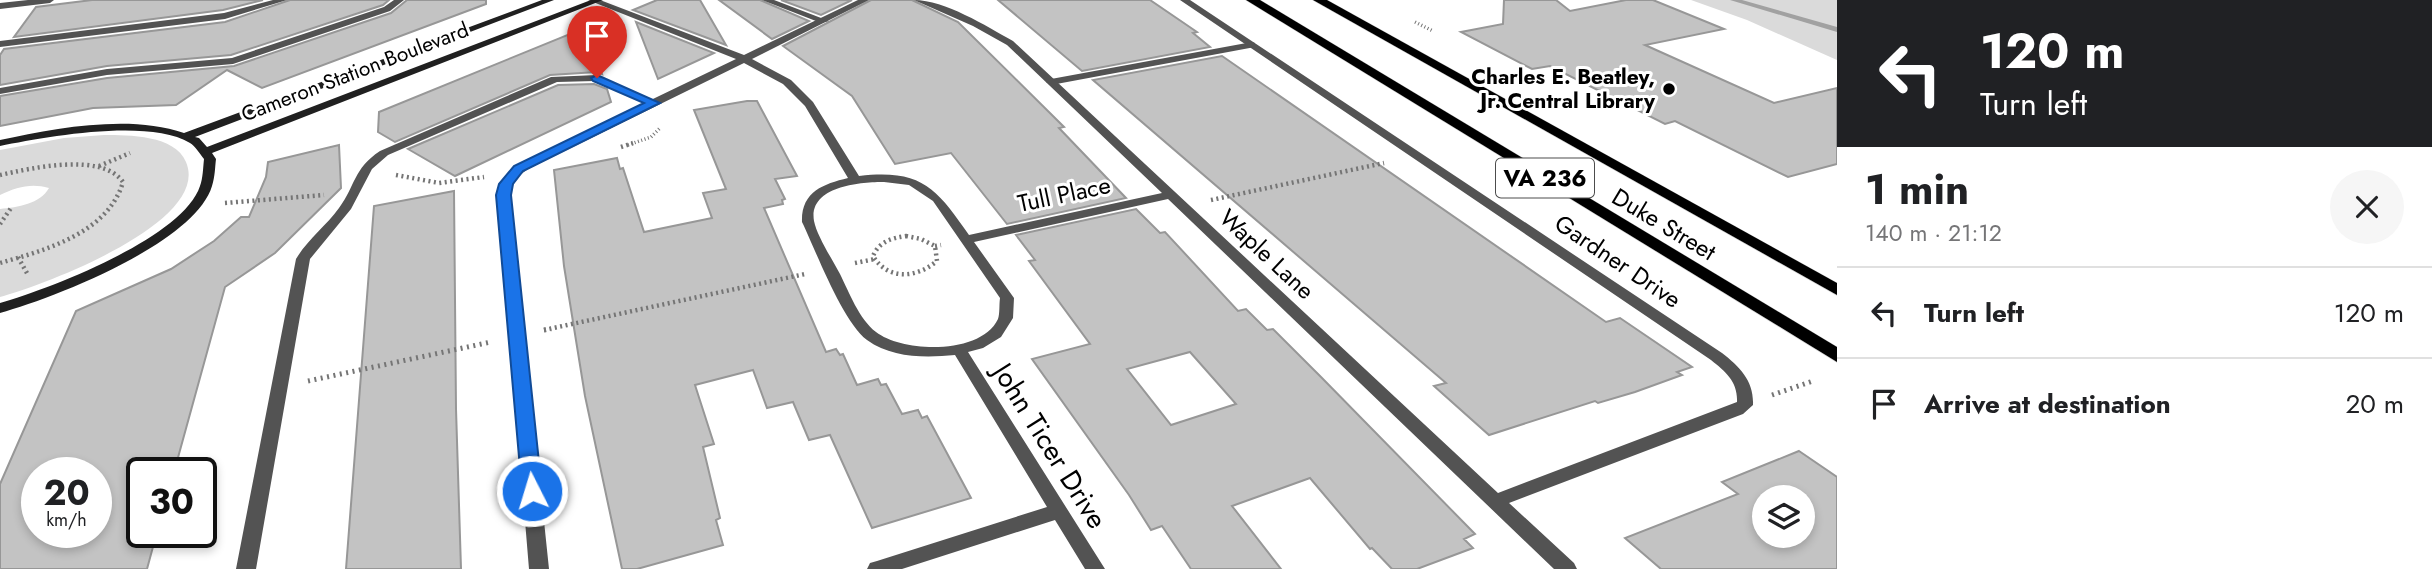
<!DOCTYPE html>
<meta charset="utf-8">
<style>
:root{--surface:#fff;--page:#f6f6f6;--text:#202124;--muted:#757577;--line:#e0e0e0}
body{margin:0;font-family:Jost,sans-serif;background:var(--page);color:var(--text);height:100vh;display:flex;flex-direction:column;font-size:26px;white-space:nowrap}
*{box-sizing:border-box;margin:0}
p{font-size:23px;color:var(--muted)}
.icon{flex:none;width:38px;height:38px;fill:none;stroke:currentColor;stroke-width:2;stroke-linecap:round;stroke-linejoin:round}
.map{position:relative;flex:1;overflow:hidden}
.drawer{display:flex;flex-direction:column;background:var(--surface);width:595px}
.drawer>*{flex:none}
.guide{background:#202124;color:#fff;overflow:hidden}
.fabs{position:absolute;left:1752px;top:485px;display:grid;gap:14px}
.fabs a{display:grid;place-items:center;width:63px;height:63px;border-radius:50%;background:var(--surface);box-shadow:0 4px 10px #0003;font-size:35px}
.speed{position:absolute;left:21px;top:457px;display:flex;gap:14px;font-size:35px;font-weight:700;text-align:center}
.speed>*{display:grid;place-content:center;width:91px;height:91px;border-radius:50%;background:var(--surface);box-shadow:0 4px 10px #0003;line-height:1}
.speed small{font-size:18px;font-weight:400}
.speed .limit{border:4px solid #111;border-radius:10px;background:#fff;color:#111}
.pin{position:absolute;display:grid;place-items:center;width:60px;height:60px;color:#fff;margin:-72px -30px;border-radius:50% 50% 50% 0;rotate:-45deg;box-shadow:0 0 7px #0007}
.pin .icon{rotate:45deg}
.me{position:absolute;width:77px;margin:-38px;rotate:355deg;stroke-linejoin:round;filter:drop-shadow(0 0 5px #0008)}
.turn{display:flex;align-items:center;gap:24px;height:147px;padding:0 28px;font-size:32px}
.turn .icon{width:91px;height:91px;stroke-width:2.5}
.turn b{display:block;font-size:49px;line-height:60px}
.round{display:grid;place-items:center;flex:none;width:74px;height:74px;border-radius:37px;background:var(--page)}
.head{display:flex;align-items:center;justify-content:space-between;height:119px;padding:0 28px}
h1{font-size:42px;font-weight:700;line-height:52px}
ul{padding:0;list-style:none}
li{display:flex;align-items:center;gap:21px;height:91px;padding:0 28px;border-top:2px solid var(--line)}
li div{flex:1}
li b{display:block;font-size:26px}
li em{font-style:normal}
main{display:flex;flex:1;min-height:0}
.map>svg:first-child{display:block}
.green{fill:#dadada}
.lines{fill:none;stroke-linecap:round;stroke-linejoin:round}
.stream{fill:#a1a1a1;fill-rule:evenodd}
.building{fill:#c3c3c3;stroke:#979797;stroke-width:2;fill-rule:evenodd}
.primary-casing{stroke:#dbdbdb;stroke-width:1}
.path-far2{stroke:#757575;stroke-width:3.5;stroke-dasharray:1 2.5;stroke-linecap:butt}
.path-far1{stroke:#757575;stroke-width:4.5;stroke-dasharray:2 3.5;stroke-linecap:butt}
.path{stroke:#757575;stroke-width:5;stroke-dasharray:2 4.5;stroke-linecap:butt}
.lane{fill:#535353;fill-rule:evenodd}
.street{fill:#535353;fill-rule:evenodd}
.secondary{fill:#202020;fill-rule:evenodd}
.primary{fill:#000;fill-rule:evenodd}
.route{fill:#1a73e8;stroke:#114b97;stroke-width:2}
.poi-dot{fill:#000;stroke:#fff;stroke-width:2.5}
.labels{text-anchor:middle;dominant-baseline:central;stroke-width:6;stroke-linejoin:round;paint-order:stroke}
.far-street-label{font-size:21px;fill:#000;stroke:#fff}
.far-poi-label{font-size:21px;font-weight:bold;fill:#000;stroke:#fff;text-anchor:end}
.shield{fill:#fff;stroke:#4c4c4c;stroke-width:2}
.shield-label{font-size:23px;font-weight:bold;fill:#000}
.street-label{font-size:24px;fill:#000;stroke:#fff}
.near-street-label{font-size:28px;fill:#000;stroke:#fff}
</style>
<main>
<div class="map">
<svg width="1837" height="569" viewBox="0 0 1837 569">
<rect width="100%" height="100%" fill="#fff"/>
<g class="green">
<polygon points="1691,0 1837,0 1837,60 1747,20"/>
<path d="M 104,135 C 129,135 175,135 186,162 C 212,223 41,286 0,297 L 0,209 C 18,207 40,204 49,188 C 31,183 17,187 0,195 L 0,150 L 64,138 Z"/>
</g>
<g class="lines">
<polygon class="stream" points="1730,0 1742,0 1837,27 1837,32"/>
</g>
<g class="building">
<polygon points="92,0 263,0 223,10 14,37 36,7"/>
<polygon points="290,0 389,0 383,5 231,55 107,66 0,85 0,55 4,49 225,22"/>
<polygon points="407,0 486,0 486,4 262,88 227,70 176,105 93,108 0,126 0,96 107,78 234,66 391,13"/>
<polygon points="657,0 700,0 726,45 633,10"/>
<polygon points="719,0 760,0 809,21 772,39"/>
<polygon points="781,0 852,0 821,15"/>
<polygon points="871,0 912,0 958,22 1064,127 1059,128 1126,198 1007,224 951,153 895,164 852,96 783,46"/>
<polygon points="998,0 1150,0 1197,32 1193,33 1210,47 1082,71"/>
<polygon points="1504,0 1556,0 1570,11 1626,0 1653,0 1724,29 1645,45 1774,103 1837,88 1837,164 1788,177 1675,121 1665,124 1550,66 1532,69 1461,32 1503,24"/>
<polygon points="636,22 714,53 658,79"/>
<polygon points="587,27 602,74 597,72 550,75 395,142 378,132 379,112"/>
<polygon points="1222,56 1606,322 1620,318 1692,367 1677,372 1682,375 1635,392 1598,403 1595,401 1489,435 1434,386 1446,383 1093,80"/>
<polygon points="594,84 607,89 611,102 455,176 408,149 558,85"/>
<polygon points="747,101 757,101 797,176 775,179 785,199 782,200 783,204 764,208 826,352 836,349 840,355 843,354 857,385 878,379 881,385 886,384 902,414 918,410 922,418 927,416 971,498 872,528 830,435 809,440 793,402 767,408 753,370 695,385 714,444 703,447 720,518 716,520 723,545 637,569 622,569 585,396 564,266 554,170 617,158 620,169 623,168 644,232 712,218 703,193 726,189 694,110"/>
<path d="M 339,145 L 341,188 L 275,253 L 225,287 L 174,472 L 142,472 L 142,532 L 157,532 L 147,569 L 0,569 L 0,484 L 76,311 L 171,269 L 214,241 L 241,217 L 249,217 L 266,177 L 268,162 ZM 37,472 L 96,472 L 96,532 L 37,532 Z"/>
<polygon points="454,191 456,409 461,569 346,569 374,206"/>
<path d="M 1136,209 L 1160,233 L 1165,232 L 1238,311 L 1246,309 L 1267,330 L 1273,329 L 1321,377 L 1475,534 L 1464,539 L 1473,548 L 1417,569 L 1392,569 L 1372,548 L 1370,549 L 1310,478 L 1232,506 L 1281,569 L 1191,569 L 1162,526 L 1151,530 L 1129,495 L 1032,359 L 1090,344 L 1029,261 L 1035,260 L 1016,235 ZM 1190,352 L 1236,404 L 1171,425 L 1127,369 Z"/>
<path d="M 1799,451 L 1837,477 L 1837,569 L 1661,569 L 1625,538 L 1738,494 L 1722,482 ZM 1764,497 L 1802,497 L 1802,536 L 1764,536 Z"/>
</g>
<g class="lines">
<g class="primary-casing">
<g id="primary">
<polygon points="1246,0 1260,0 1837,347 1837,362"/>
<polygon points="1313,0 1327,0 1837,283 1837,295"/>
</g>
</g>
<g class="path-far2">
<polyline points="1415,22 1433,31"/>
<polyline points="628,145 651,137 661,127"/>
</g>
<g class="path-far1">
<polyline points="621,147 633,143"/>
<polyline points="99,166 130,153"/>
<path d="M 0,175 C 32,168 102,152 123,182 C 108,233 46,250 0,263"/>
<polyline points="396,175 439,183 484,177"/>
<polyline points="1211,200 1384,163"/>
<polyline points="225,203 324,195"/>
<polyline points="0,224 11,208"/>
<path d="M 906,236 L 921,239 L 935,246 L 937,261 C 917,278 888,281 873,256 C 879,242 891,238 906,236 Z"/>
<polyline points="935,246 941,245"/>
<polyline points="18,257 28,275"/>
<polyline points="855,263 875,259"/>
<polyline points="544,330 805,274"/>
</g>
<g class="path">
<polyline points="544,330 551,329"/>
<polyline points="308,381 491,342"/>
<polyline points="1772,395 1813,381"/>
</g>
<g class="lane">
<polygon points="28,0 54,0 50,3 0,9 0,3"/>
<polygon points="394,0 404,0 390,11 233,64 107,75 0,94 0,88 107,69 232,58 384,7"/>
<polygon points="762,0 774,0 829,21 821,23"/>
<polygon points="1252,42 1255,43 1255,47 1051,85 1046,82 1051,79"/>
<path d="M 597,75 L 659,103 L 658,105 L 650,105 L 595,81 L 557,82 L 388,155 L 372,169 L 351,209 L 310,259 L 256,569 L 236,569 L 296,259 C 308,239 326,226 339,208 C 356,185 353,169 380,151 L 551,77 Z"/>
</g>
<g class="street">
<polygon points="273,0 287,0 225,19 0,47 0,41 224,13"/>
<path d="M 588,0 L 600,0 L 744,55 L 858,0 L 869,0 L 752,59 L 791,80 L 813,102 L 859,176 C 922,169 936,188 969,235 L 1162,193 L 1007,45 L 973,26 L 914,0 C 945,0 986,26 1013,41 L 1498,493 L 1737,402 C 1738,382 1726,372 1711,360 L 1180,0 L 1190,0 L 1722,353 C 1740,367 1754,381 1753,405 L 1743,414 L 1509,503 L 1574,563 L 1577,569 L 1554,569 L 1168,199 L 974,242 L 1014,298 L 1013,318 L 1001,337 L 983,348 L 968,352 L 1105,569 L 1085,569 L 1055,520 L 902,569 L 867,569 L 870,563 L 877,561 L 1047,507 L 955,355 C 925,358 892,358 867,340 C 842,321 816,251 802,222 C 801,192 823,184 848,178 L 805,106 L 783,84 L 744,63 L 532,167 C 520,173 513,181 510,195 L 549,569 L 529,569 L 498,195 C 502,180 510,169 524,161 L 736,59 ZM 884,182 L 909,185 L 933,201 L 1000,298 C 999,305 1000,313 998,319 C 981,355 903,353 876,332 C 859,319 849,292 840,274 C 832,259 817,236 814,221 C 808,186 861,182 884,182 Z"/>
</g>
<path class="secondary" d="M 542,0 L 554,0 L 195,137 L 199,138 L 207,147 L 591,0 L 603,0 L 212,153 L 216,159 C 215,167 215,177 212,186 C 195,243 54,298 0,313 L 0,303 C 49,289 183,238 200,186 C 203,178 203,168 204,159 C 200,154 195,146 190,143 C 148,118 46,137 0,146 L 0,140 C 55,128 130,114 184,133 Z"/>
<use href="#primary" class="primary"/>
</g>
<polygon class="route" points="597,75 660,103 523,171 513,184 511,195 542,491 539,497 532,499 525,497 522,491 496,195 499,184 514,166 644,103 593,81 591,78"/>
<circle class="poi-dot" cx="1669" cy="89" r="7"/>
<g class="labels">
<g class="far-street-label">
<text transform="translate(355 72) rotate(-21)">Cameron Station Boulevard</text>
</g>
<g class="far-poi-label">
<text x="1655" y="77">Charles E. Beatley,<tspan x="1655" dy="24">Jr. Central Library</tspan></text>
</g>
<rect class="shield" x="1496" y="158.5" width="98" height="39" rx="5"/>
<g class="shield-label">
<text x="1545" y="178">VA 236</text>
</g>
<g class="street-label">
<text transform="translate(1064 194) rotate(-12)">Tull Place</text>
<text transform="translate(1664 224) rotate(31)">Duke Street</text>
<text transform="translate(1267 254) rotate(43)">Waple Lane</text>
<text transform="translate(1618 261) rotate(34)">Gardner Drive</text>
</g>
<g class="near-street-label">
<text transform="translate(1050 446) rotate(58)">John Ticer Drive</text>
</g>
</g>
</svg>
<div class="fabs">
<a><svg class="icon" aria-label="layers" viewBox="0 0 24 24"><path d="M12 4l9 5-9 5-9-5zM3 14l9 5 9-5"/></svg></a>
</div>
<div class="speed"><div>20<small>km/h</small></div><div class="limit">30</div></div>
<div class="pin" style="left:597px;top:78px;background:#d93025"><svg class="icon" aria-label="arrive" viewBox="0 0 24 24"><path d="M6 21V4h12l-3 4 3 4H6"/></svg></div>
<svg class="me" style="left:532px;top:491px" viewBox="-20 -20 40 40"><circle r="17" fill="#1a73e8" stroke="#fff" stroke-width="3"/><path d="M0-11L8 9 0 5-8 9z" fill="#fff"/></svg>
</div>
<section class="drawer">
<div class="guide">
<div class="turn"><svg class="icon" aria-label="left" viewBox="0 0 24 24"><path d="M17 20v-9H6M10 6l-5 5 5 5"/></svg><div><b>120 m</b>Turn left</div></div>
</div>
<div class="head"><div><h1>1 min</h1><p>140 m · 21:12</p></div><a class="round"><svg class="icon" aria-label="close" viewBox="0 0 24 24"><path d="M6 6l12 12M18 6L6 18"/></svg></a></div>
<ul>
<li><svg class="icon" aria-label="left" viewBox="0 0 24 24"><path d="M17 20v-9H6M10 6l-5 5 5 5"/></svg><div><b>Turn left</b></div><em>120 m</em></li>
<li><svg class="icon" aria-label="arrive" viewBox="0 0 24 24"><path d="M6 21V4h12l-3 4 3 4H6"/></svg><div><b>Arrive at destination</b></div><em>20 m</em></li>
</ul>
</section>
</main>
